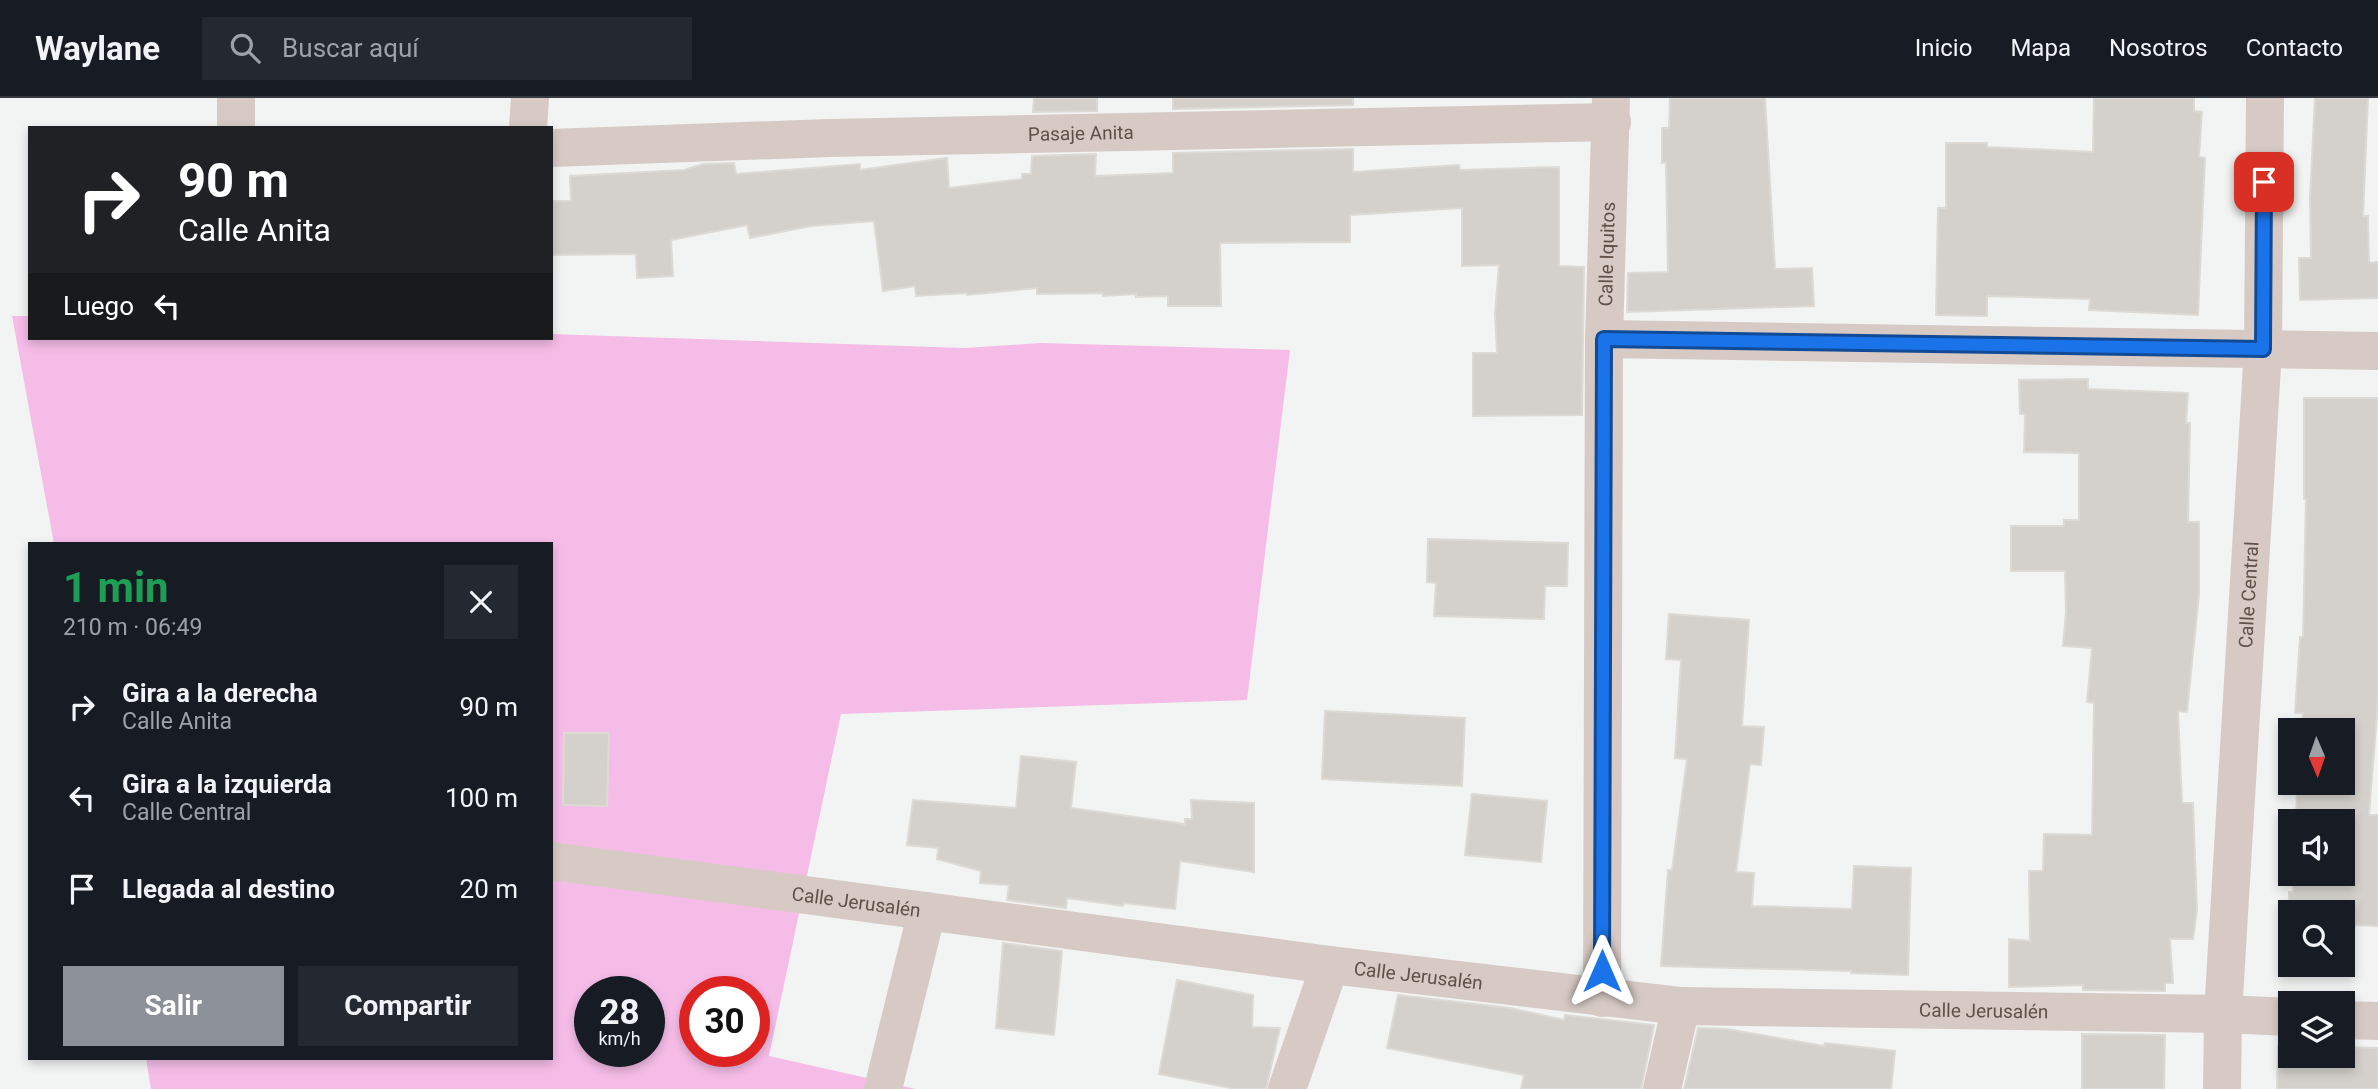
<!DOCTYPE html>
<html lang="es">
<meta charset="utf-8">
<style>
:root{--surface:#171b24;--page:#242831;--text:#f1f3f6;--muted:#9ea1a6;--line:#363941;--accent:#8c9099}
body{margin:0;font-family:Roboto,sans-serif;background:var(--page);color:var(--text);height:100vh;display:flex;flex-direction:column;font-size:26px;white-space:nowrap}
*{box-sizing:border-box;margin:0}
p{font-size:23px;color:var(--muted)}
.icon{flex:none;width:38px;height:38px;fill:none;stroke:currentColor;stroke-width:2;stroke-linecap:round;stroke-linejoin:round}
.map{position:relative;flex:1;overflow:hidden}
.details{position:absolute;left:28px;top:444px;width:525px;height:518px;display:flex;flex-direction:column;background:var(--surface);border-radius:0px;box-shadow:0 4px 10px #0003}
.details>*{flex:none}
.guide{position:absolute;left:28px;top:28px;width:525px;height:214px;border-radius:0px;box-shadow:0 4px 10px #0003;background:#202124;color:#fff;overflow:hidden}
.needle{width:46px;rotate:178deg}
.fabs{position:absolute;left:2278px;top:620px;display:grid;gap:14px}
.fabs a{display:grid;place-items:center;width:77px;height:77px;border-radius:0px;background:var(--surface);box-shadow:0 4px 10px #0003;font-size:35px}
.speed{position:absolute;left:574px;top:878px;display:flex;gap:14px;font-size:35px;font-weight:700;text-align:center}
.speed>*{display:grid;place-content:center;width:91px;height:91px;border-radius:50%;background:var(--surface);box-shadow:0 4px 10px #0003;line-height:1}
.speed small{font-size:18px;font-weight:400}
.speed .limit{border:10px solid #d22;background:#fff;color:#111}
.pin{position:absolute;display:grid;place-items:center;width:60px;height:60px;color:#fff;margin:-30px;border-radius:14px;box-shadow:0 4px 10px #0006}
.me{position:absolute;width:77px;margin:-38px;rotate:0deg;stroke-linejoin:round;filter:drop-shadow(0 0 5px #0008)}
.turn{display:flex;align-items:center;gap:24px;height:147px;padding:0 35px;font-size:32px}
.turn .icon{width:91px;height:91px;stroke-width:2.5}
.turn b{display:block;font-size:49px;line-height:60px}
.then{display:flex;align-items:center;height:66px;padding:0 35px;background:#0003;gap:14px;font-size:26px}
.round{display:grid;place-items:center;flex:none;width:74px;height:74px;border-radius:0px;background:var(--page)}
.summary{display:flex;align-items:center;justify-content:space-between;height:119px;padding:0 35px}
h1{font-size:42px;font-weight:700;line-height:52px;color:#1e9e55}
.button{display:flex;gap:14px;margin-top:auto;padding:14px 35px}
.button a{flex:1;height:80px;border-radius:0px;background:var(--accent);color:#fff;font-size:28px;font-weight:700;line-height:80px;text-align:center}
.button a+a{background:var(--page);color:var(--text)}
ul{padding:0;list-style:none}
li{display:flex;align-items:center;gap:21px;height:91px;padding:0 35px}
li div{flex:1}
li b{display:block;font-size:26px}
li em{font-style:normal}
header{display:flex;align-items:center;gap:42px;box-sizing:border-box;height:98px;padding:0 35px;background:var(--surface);border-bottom:2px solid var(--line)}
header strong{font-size:33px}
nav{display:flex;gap:38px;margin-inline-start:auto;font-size:24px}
.search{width:490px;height:63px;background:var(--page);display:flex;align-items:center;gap:18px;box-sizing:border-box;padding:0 24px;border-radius:0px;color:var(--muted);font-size:26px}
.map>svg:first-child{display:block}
.green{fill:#f5bce7;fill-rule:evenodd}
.building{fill:#d4d0cb;stroke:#dddad5;stroke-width:2;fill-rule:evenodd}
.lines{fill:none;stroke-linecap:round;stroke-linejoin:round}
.minor{stroke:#d7cac4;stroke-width:38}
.route-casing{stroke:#114b97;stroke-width:18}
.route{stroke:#1a73e8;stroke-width:12}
.labels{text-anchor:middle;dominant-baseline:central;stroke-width:6;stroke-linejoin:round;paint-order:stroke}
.street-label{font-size:19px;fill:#615047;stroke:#fff}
</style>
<header>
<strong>Waylane</strong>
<div class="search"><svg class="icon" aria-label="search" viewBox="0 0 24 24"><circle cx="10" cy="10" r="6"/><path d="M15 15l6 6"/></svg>Buscar aquí</div>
<nav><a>Inicio</a><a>Mapa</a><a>Nosotros</a><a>Contacto</a></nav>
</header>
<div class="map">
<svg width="2378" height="991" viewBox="0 0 2378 991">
<rect width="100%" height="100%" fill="#f1f4f3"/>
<path class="green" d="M 12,218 L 30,218 L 30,240 L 551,240 L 551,236 L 965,250 L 1041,245 L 1290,252 L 1247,602 L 841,616 L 769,958 L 916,991 L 151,991 L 146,961 L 551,961 L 551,446 L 54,446 ZM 590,894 L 649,894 L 649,954 L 590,954 ZM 695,894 L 754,894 L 754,954 L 695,954 Z"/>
<g class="building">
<polygon points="1034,0 1097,0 1097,13 1033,14"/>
<polygon points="1173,0 1353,0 1353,7 1173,11"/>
<polygon points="1670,0 1765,0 1775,171 1812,170 1814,208 1627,214 1628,175 1668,174 1666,64 1662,65 1662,30 1669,30"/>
<polygon points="2094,0 2194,0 2194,13 2202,14 2199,59 2205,60 2198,217 2089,212 2090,201 1987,198 1987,218 1936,217 1938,110 1946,110 1946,45 1987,45 1987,49 2093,54"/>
<polygon points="2315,0 2368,0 2363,118 2368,118 2369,165 2378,164 2378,200 2300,202 2299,160 2311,160 2310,100"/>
<polygon points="1353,51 1353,74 1459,67 1460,72 1559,69 1559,168 1584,169 1582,317 1473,318 1473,255 1497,255 1495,215 1499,167 1462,168 1462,110 1350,117 1350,144 1220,145 1221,208 1168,208 1168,198 1136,199 1136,196 1103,198 1103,195 1037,196 1037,190 967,197 967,195 916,198 915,188 883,193 874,123 811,128 750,140 747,127 671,142 673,178 637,180 636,156 551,157 551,103 571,103 570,78 684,72 703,66 734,65 736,76 860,66 860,72 947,60 949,90 1022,81 1022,76 1031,76 1032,58 1096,56 1095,78 1173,75 1173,55"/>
<polygon points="2088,281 2088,291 2188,295 2186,325 2190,325 2188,424 2199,424 2199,496 2187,614 2178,613 2182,705 2193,705 2197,812 2193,841 2170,841 2173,885 2165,885 2165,893 2083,892 2083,887 2009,889 2009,841 2030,843 2029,773 2043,773 2044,736 2092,737 2094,605 2087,604 2092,550 2063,548 2066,514 2065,473 2011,473 2011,428 2064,428 2064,422 2079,422 2079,355 2024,354 2025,316 2020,316 2019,282"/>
<path d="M 2304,300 L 2378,300 L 2378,604 L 2369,717 L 2378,717 L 2378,828 L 2349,827 L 2349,867 L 2288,867 L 2289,794 L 2293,794 L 2294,775 L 2343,775 L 2343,723 L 2296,723 L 2297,684 L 2343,684 L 2343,632 L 2301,632 L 2303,615 L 2295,615 L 2300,539 L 2303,539 L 2306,401 L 2304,401 ZM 2291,814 L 2343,814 L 2343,866 L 2291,866 Z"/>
<polygon points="1428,441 1568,445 1567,488 1545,488 1544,521 1434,518 1436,485 1427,484"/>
<polygon points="1669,516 1749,522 1742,628 1764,629 1761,667 1750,666 1736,774 1754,775 1752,808 1852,811 1854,768 1911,770 1908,877 1851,875 1851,873 1661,868 1668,772 1672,772 1687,661 1675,660 1681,562 1666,561"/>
<polygon points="1325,613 1465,620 1462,688 1322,681"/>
<polygon points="564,635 609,635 607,708 563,707"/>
<polygon points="1021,658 1076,664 1071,710 1185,726 1185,721 1192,721 1191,702 1254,705 1254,774 1180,763 1175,811 1124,805 1123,808 1067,800 1066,810 1007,802 1009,787 980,785 981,773 937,761 938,750 907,747 913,702 1016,710"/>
<polygon points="1472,696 1547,703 1541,764 1465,757"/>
<polygon points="1003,845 1062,853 1054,937 996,930"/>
<polygon points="1177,882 1253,897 1252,929 1280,930 1266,991 1235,991 1159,976"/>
<polygon points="1398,897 1510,910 1564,922 1565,917 1654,927 1641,991 1521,991 1524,977 1387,950"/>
<polygon points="1698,930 1727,931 1824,948 1825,945 1895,953 1891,991 1684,991"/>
<polygon points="2082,936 2165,937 2164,991 2082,991"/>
<polygon points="2278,948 2291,948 2291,957 2343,957 2343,949 2378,950 2378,991 2277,991"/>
</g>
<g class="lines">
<g class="minor">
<polyline points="236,30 236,0"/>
<polyline points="528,30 530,0"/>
<path id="s1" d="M 551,50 L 829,40 L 1612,24"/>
<polyline points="1604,241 2378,253"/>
<path id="s2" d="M 551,763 L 1330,867 L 1681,908 L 2223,916 L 2291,919"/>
<path id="s3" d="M 1602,900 L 1604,241 L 1611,0"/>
<polyline points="2343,922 2378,923"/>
<polyline points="883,991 927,813"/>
<polyline points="1287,991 1330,867"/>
<polyline points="1662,991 1681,908"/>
<path id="s4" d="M 2222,991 L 2223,916 L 2263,251 L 2265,0"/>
</g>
</g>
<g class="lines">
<g class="route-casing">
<polyline id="route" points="1602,873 1604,241 2263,251 2264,84"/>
</g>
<use href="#route" class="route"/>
</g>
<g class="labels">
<g class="street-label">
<text stroke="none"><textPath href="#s1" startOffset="530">Pasaje Anita</textPath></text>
<text stroke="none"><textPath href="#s3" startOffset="744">Calle Iquitos</textPath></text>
<text stroke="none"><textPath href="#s4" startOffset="495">Calle Central</textPath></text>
<text stroke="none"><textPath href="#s2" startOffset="308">Calle Jerusalén</textPath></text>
<text stroke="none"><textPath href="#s2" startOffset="875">Calle Jerusalén</textPath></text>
<text stroke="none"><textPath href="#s2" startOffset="1442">Calle Jerusalén</textPath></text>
</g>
</g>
</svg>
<div class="fabs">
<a><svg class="needle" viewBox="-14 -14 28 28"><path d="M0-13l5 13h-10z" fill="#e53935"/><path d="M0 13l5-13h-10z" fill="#9ea1a6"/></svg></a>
<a><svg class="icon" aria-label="sound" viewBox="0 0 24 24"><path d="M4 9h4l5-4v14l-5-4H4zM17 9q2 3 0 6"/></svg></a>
<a><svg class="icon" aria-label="search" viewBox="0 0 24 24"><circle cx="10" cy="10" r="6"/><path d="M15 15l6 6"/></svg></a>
<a><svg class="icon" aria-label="layers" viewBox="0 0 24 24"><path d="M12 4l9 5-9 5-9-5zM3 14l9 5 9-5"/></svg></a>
</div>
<div class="speed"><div>28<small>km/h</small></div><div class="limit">30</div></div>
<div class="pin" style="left:2264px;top:84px;background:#d93025"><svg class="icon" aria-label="arrive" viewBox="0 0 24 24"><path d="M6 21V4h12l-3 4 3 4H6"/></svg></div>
<svg class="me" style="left:1602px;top:873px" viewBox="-20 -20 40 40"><path d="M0-17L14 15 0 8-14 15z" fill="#1a73e8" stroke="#fff" stroke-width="4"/></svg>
<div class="guide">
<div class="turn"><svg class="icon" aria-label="right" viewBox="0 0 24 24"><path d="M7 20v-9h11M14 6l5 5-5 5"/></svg><div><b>90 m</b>Calle Anita</div></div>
<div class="then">Luego<svg class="icon" aria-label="left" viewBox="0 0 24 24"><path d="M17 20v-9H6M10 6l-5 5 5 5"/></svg></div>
</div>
<section class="details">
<div class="summary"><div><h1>1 min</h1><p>210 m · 06:49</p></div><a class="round"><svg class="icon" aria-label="close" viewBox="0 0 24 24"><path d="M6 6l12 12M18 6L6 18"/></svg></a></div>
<ul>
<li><svg class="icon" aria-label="right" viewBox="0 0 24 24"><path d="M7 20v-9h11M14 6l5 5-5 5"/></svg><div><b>Gira a la derecha</b><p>Calle Anita</p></div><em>90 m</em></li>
<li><svg class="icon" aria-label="left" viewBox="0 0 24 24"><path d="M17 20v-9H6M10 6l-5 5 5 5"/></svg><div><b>Gira a la izquierda</b><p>Calle Central</p></div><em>100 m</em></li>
<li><svg class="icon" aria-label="arrive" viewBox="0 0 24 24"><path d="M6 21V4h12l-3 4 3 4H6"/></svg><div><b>Llegada al destino</b></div><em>20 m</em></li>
</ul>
<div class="button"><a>Salir</a><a>Compartir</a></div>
</section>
</div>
